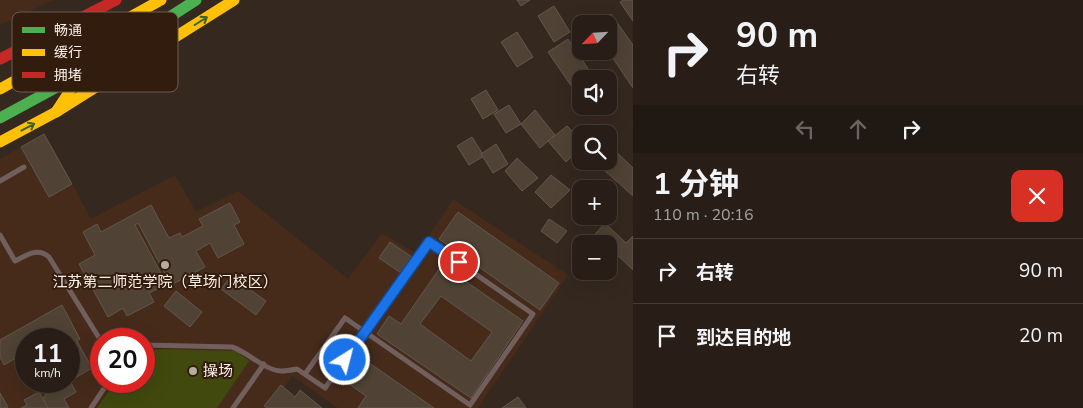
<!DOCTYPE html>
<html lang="zh">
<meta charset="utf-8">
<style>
:root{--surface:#281e17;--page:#302720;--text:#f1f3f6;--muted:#a5a2a1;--line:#443c36}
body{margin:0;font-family:"Nunito Sans","Noto Sans SC",sans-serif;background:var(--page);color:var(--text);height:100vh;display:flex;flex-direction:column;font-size:19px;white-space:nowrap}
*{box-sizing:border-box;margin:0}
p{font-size:16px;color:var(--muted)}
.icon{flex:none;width:28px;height:28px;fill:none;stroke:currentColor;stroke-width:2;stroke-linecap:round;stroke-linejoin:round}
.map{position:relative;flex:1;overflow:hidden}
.drawer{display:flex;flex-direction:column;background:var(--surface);width:450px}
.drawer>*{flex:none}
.banner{background:#281e17;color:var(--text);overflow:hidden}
.needle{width:32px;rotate:245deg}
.tools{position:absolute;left:572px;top:15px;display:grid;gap:10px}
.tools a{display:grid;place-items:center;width:45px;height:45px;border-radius:10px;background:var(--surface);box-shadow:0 5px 20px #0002,0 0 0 1px var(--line);font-size:25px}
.speed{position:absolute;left:15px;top:328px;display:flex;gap:10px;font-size:25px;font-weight:700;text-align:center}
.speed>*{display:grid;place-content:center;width:65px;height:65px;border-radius:50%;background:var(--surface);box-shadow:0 5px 20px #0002,0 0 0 1px var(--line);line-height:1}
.speed small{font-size:12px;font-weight:400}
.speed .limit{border:8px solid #d22;background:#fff;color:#111}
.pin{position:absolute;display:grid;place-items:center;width:42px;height:42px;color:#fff;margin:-21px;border:2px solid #fff;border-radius:50%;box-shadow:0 1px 5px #0007}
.me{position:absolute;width:55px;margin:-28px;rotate:36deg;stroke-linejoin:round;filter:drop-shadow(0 0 4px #0008)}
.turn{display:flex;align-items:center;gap:18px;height:105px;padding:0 20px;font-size:22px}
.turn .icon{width:65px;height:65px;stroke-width:2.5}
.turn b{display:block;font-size:35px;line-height:42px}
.lanes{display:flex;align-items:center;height:48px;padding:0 20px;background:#0003;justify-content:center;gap:25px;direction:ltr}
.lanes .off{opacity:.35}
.round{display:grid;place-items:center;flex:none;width:52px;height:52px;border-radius:10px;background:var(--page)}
.head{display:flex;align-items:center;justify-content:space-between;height:85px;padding:0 20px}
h1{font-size:30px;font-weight:700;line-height:38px}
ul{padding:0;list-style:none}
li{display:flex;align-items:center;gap:15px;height:65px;padding:0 20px;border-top:1px solid var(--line)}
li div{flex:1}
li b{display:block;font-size:19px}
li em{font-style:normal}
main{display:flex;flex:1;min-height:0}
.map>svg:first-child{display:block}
.built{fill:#462b1b;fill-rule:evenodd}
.green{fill:#42490e}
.building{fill:#504335;stroke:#60574e;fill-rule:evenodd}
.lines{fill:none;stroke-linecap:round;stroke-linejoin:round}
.lane{stroke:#715f5e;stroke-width:5}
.fast{stroke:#4caf50;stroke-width:11}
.slow{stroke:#ffc107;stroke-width:11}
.jam{stroke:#c62828;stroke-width:11}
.oneway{stroke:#3e5e2c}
.route-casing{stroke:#114b97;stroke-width:12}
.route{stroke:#1a73e8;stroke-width:9}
.poi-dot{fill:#b8aba3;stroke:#321c0e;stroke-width:2}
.labels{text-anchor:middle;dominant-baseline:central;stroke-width:4;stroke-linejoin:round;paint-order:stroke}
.poi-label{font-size:15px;fill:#fef1ea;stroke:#321c0e}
.key{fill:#321c0e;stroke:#6f5c50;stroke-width:1}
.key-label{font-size:14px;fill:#fef1ea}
</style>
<main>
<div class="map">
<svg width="633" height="408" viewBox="0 0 633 408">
<rect width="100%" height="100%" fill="#35281f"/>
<g class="built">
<polygon points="0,0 54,0 0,25"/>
<path d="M 45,133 L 91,219 L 175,175 L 196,212 L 238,191 L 348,279 L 382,233 L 417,254 L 453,199 L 568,275 L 478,408 L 338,408 L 292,376 L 270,408 L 0,408 L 0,159 ZM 26,339 L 69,339 L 69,381 L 26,381 ZM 101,339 L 144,339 L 144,381 L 101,381 Z"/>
</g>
<polygon class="green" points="161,349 236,351 249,361 217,408 97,408 116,381 144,381 144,352"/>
<g class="building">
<polygon points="517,0 530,0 521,6"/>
<polygon points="624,0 633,0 633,21 620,2"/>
<polygon points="554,6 570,32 554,42 538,16"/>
<polygon points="611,14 633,45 633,88 608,51 609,24 598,24"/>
<polygon points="517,32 533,57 517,67 501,42"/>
<polygon points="568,39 595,79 581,79 581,100 548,52"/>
<polygon points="486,90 498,110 483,119 471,99"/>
<polygon points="509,105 521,124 506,133 494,114"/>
<polygon points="535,110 555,135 540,148 521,124"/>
<polygon points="567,126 581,140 581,148 566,162 548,141"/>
<polygon points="44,134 72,184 49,197 21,147"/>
<polygon points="472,137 484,156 469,165 457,146"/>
<polygon points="496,144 508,164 493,173 481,154"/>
<polygon points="609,145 633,168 633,196 594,161 609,161"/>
<polygon points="517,158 538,178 522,191 505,171"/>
<polygon points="551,175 570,190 551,208 535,192"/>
<polygon points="230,203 240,222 234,225 244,244 218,258 210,243 196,251 205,267 171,285 138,223 135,225 167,284 149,293 154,302 127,316 123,308 108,317 79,264 95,255 83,232 97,224 101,232 151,205 169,238 180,233 182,237 203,226 199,219"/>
<polygon points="458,212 559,283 540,310 439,239"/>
<polygon points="549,219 567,231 557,243 541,231"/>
<polygon points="605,223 626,243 633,236 633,270 614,252 609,257 609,244 586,244"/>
<polygon points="390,242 412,257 401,273 379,258"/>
<path d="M 442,265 L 523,321 L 471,398 L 377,334 L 389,316 L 401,324 ZM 441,296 L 492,332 L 471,361 L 420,324 Z"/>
<polygon points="231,276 266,301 256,315 221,289"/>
<polygon points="176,291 202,312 190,327 164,306"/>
<polygon points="62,305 80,339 77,341 92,368 70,381 76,392 64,399 69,408 48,408 42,398 46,396 38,381 69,381 69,339 56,339 52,331 37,339 26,339 26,352 4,365 0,357 0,340"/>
<polygon points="358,355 434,408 358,408 366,396 342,379"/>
<polygon points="281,385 295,397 300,390 322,408 267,408 264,406"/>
<polygon points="39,392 48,408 21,408 27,405 24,400"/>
<polygon points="0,393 8,407 6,408 0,408"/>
<polygon points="518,397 526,408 502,408"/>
</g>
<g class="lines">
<g class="lane">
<polyline points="0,181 24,167"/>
<path d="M 0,235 L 15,261 C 27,255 37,247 49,257 L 101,341"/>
<path d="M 144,345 L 232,347 C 248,352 264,370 281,371 C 286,371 292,370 297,369 L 325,388 L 429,242 L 533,314 L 470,405 L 345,318 L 305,374"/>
<polyline points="91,408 109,381"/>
<polyline points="233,408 264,364"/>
</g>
<polyline class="fast" points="0,118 81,74 196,0"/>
<g class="slow">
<polyline points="20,47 74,48"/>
<polyline points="0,89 161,0"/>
<polyline points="56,112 79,77"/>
<polyline points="0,142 56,112 234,0"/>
</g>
<polyline class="jam" points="0,59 116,0"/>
</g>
<defs><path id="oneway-shaft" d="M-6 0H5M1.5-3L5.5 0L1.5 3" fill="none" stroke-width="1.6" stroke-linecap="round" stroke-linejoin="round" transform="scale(1.25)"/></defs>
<g class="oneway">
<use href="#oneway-shaft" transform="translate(201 21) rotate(-32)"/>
<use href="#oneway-shaft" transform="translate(28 127) rotate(-28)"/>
</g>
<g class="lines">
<g class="route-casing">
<polyline id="route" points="345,360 429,242 459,262"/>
</g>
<use href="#route" class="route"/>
</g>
<g class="poi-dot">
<circle cx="165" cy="265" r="5"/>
<circle cx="193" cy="371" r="5"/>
</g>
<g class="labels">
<g class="poi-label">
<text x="165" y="282">江苏第二师范学院（草场门校区）</text>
<text x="203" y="371" text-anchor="start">操场</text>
</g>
</g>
<rect x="12" y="12" width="166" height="80" rx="8" class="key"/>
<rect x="22" y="27" width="23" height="6" fill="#4caf50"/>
<rect x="22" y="49" width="23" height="7" fill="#ffc107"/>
<rect x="22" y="72" width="23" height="6" fill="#c62828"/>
<g class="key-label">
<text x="54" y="35">畅通</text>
<text x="54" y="57">缓行</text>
<text x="54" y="80">拥堵</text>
</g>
</svg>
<div class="tools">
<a><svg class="needle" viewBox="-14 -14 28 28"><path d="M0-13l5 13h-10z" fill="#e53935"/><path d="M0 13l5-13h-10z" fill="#a5a2a1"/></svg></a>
<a><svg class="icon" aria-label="sound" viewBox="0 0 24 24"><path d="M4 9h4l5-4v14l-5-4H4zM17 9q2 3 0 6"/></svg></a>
<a><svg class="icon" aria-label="search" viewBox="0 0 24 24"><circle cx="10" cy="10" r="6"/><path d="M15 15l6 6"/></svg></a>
<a>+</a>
<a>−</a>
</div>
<div class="speed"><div>11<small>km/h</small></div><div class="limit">20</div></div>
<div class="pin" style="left:459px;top:262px;background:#d93025"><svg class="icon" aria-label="arrive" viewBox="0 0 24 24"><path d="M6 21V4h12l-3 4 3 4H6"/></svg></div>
<svg class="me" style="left:345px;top:360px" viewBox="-20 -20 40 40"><circle r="17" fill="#1a73e8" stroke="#fff" stroke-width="3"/><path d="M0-11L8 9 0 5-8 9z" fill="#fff"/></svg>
</div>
<section class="drawer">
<div class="banner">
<div class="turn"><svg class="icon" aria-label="right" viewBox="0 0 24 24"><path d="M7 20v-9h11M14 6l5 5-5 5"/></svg><div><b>90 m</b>右转</div></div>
<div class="lanes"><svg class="icon off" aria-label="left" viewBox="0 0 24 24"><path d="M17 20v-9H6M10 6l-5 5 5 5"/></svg><svg class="icon off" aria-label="ahead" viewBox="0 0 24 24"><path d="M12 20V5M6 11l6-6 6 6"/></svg><svg class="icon" aria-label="right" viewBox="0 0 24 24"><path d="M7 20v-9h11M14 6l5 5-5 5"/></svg></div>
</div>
<div class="head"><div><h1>1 分钟</h1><p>110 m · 20:16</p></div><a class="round" style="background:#d93025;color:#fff"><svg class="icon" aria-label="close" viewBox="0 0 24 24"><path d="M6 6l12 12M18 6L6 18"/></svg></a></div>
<ul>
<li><svg class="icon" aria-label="right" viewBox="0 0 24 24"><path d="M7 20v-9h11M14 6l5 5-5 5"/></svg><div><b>右转</b></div><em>90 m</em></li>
<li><svg class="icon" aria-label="arrive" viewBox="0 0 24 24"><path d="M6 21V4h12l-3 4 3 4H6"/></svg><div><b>到达目的地</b></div><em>20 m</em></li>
</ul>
</section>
</main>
